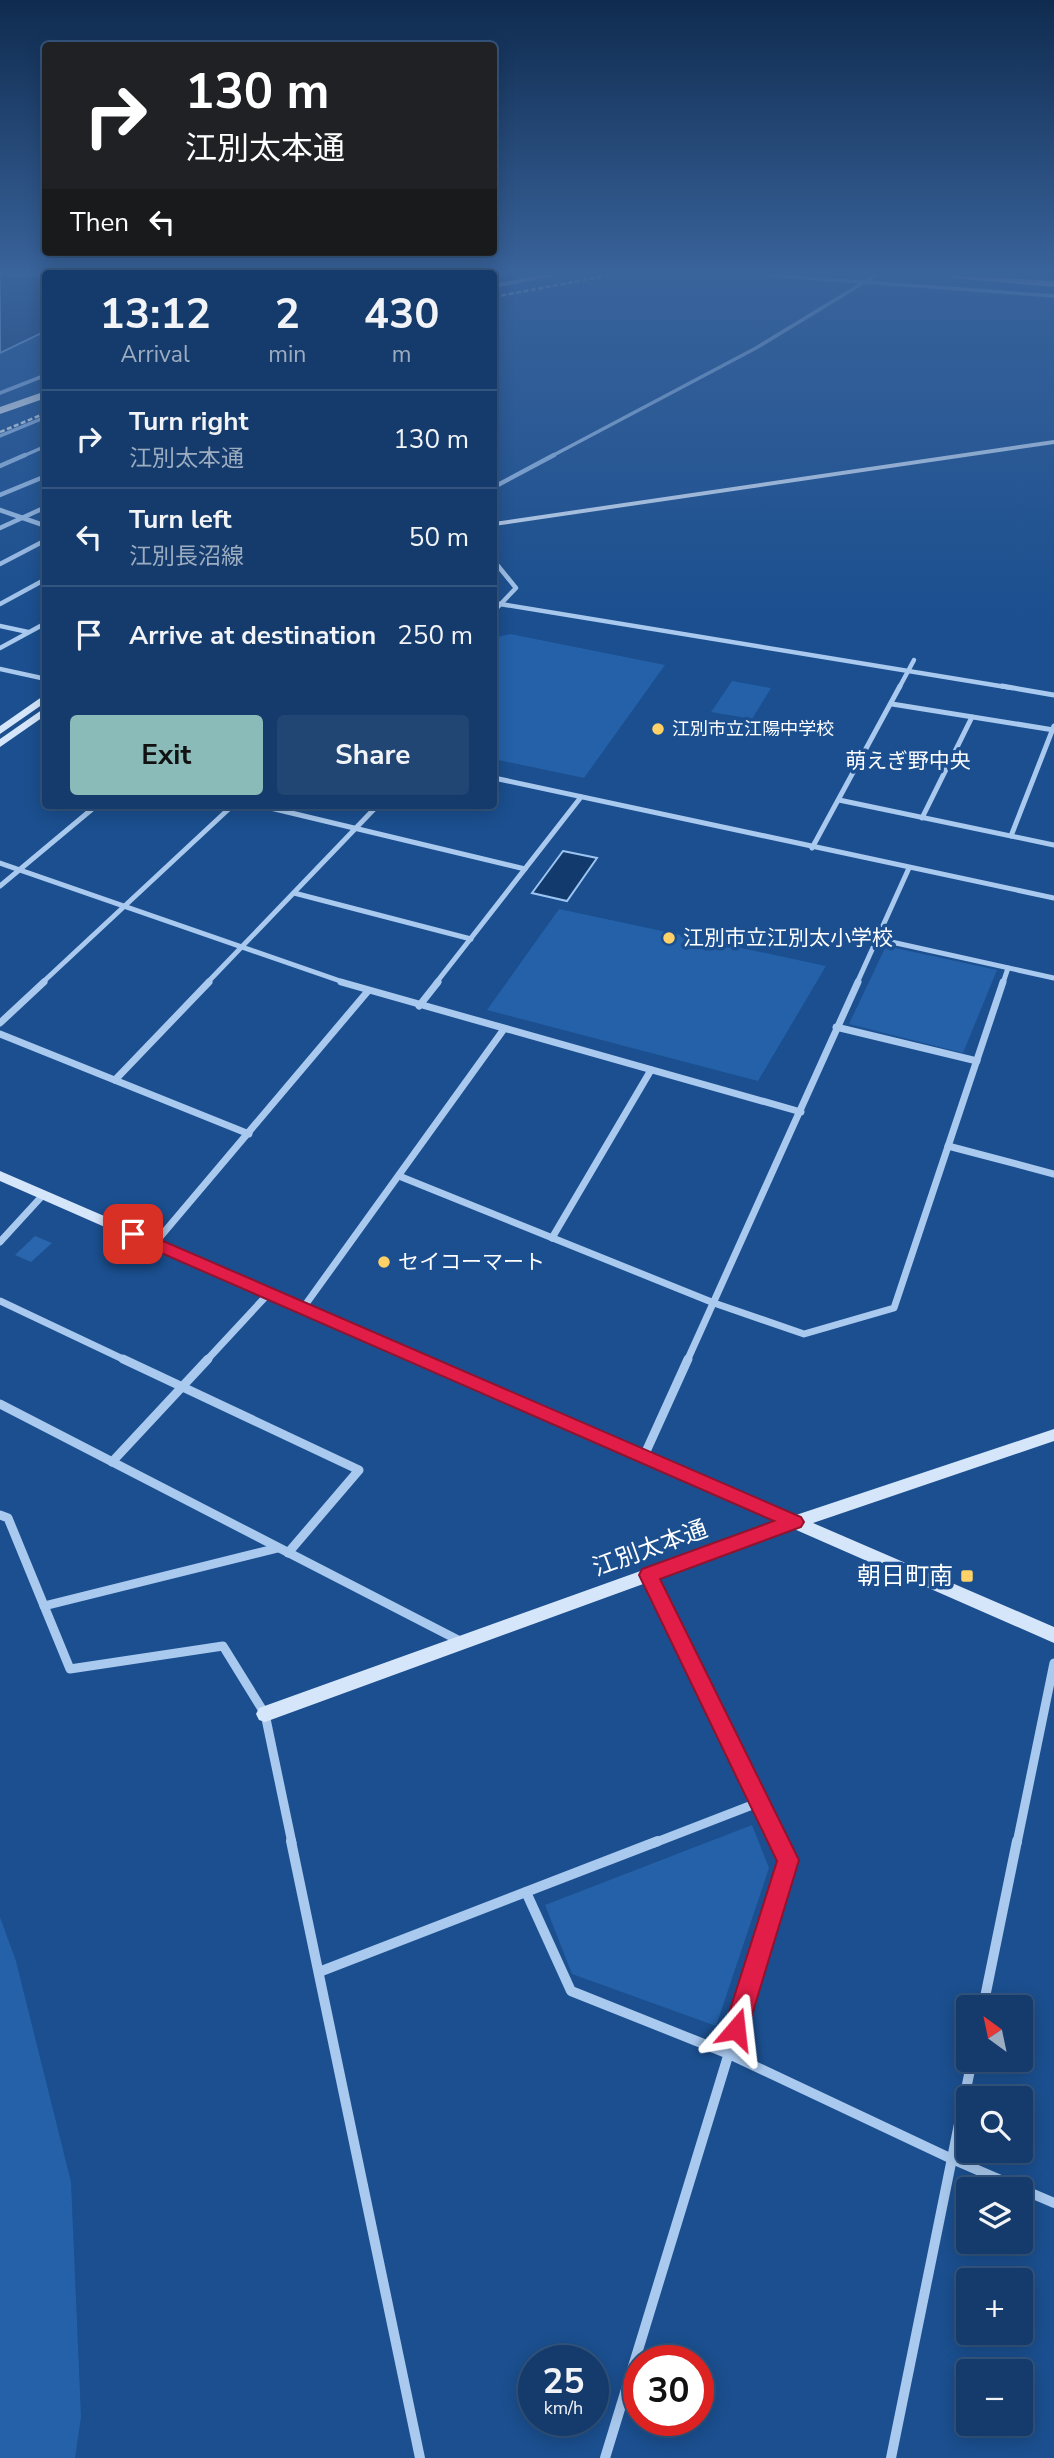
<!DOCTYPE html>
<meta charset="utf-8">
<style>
:root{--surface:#143b6b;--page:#214673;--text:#f1f3f6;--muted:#9dadc1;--line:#33557e;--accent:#8bbbb9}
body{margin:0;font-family:"Nunito Sans","Noto Sans JP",sans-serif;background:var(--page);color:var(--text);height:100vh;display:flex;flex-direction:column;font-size:26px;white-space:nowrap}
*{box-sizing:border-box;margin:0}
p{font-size:23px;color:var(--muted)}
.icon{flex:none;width:38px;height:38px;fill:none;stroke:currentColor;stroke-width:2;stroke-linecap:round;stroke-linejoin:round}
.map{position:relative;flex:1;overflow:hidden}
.panel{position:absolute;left:42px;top:270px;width:455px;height:539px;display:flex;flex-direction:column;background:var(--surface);border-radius:7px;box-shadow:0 4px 18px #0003,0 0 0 2px var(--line)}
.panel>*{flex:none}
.banner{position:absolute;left:42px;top:42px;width:455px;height:214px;border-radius:7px;box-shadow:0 4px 18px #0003,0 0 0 2px var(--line);background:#202124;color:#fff;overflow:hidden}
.needle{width:46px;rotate:327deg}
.fabs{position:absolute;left:956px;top:1995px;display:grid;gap:14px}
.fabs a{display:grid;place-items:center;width:77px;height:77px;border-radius:7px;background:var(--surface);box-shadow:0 4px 18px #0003,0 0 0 2px var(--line);font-size:35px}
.speed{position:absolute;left:518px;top:2345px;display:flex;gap:14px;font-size:35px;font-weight:700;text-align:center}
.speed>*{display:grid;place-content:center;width:91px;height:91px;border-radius:50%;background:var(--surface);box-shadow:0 4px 18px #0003,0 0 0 2px var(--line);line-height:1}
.speed small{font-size:18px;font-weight:400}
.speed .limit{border:10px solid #d22;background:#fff;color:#111}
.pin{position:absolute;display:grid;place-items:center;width:60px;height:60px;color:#fff;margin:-30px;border-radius:14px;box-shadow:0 4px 10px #0006}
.me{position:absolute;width:77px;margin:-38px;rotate:17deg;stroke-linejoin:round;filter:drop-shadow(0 0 5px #0008)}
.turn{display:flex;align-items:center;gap:24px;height:147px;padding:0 28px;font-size:32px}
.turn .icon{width:91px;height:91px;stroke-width:2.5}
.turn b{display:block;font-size:49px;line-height:60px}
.then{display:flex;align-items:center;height:66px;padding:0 28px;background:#0003;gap:14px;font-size:26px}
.eta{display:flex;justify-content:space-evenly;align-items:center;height:119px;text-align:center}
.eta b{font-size:42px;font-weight:700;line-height:49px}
.primary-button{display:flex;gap:14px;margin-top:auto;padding:14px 28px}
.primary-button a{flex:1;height:80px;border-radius:7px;background:var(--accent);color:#111;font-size:28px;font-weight:700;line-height:80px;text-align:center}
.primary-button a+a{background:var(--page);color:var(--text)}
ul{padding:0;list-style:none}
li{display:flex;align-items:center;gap:21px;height:98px;padding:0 28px;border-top:2px solid var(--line)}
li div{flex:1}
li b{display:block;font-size:26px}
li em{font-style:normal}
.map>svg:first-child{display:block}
.green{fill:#2461a8}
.water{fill:#123a6d;stroke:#9cc4f0;stroke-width:2}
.building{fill:#2a66ad}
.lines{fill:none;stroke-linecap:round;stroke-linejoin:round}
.street-far5{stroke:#a9c9ee;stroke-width:3.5}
.street-far4{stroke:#a9c9ee;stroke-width:4.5}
.street-far3{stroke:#a9c9ee;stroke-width:5}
.street-far2{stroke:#a9c9ee;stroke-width:7}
.street-far1{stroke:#a9c9ee;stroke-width:9}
.street{stroke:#a9c9ee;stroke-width:10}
.secondary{fill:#d6e6fa;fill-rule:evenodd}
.highway{fill:#fff;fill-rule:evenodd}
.rail{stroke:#fff;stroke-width:2.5;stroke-dasharray:5 2.5;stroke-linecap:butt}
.route{fill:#e11d48;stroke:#92132f;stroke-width:2}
.poi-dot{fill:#ffd166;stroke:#1b4f8f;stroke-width:2.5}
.labels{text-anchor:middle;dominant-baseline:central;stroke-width:7;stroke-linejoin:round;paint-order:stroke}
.far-poi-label{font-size:18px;fill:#fff;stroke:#1b4f8f;text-anchor:start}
.far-quarter-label{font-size:21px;fill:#fff;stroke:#1b4f8f}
.poi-label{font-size:21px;fill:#fff;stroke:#1b4f8f;text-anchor:start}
.near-street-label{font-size:24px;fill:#fff;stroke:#1b4f8f}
.near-poi-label{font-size:24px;fill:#fff;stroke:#1b4f8f;text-anchor:end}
</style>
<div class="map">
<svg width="1054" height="2458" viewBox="0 0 1054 2458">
<rect width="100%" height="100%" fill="#1b4f8f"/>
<g class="green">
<polygon points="510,634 665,665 584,778 494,759 494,638"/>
<polygon points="732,681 771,688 752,719 711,712"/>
<polygon points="559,909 826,966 758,1081 487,1010"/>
<polygon points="886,946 997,970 963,1053 849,1024"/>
<polygon points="752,1825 769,1868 716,2026 572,1974 545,1905"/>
<polygon points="0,1917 16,1961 71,2182 81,2417 75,2458 0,2458"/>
</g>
<g class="water">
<polygon points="0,275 45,275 46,331 0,353"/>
<polygon points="563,851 597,858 567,901 532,893"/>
</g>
<polygon class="building" points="35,1236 52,1243 31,1262 15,1255"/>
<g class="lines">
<g class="street-far5">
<polyline points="767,275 1054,296"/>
<polyline points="0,393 46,375"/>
<polyline points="0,436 46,417"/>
<polyline points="21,457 46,446"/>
<polyline points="550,457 756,348 876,275"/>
</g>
<g class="street-far4">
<polyline points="0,466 25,455"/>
<polyline points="494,487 554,455"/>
<polyline points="0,495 46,476"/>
<polyline points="0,510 46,526"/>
<polyline points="0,528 46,507"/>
<polyline points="494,561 516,588 494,611"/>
<polyline points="0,564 46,540"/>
<polyline points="494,603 1012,688"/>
<polyline points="0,604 46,579"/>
<polyline points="0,626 28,632"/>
<polyline points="0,648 46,623"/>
<polyline points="0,669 46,679"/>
<polyline points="899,688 914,660"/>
</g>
<g class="street-far3">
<polyline points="1002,686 1054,695"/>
<polyline points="892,704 1054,730"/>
<polyline points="494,778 1054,898"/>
<polyline points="839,800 1054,845"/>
<polyline points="258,805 525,869"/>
<polyline points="922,818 972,717"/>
<polyline points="1011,836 1054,726"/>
<polyline points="812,848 900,686"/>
<polyline points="0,863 346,983"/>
<polyline points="0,886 97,805"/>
<polyline points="294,893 471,939"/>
<polyline points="878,939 1054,978"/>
<polyline points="42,983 233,805"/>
<polyline points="207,983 378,805"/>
<polyline points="436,983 581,797"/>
<polyline points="857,983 909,868"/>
<polyline points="1003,983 1008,968"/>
</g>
<g class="street-far2">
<polyline points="341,982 801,1112"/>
<polyline points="419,1006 438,982"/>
<polyline points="0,1023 44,982"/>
<polyline points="836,1027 977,1061"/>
<polyline points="0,1034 249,1134"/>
<polyline points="115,1080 209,982"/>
<polyline points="948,1146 1054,1174"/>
<polyline points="399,1176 714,1303 804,1334 894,1308 1003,982"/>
<polyline points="552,1238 651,1070"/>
<polyline points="0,1242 43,1195"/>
<polyline points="155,1243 368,991"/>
<polyline points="0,1301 127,1361"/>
<polyline points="303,1308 504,1029"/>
<polyline points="206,1361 269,1293"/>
<polyline points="687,1361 858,982"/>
</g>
<g class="street-far1">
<polyline points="123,1359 359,1470 288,1553"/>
<polyline points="0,1404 460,1641"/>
<polyline points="644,1456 688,1359"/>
<polyline points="112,1462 208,1359"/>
<polyline points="0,1515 8,1518 70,1669 223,1646 265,1714 292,1843"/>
<polyline points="649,1575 780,1843"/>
<polyline points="44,1606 278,1548"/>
<polyline points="654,1843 760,1802"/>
<polyline points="1017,1843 1054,1663"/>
</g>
<g class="street">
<polyline points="291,1841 420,2458"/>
<polyline points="526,1892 571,1991 729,2054 952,2159 1054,2203"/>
<polyline points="319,1972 658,1841"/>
<polyline points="983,2007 1017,1841"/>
<polyline points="605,2458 788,1860 779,1841"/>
<polyline points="891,2458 972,2060"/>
</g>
<g class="secondary">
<polygon points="1054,440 1054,444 494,526 494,522"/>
<polygon points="46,694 46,702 0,734 0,726"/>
<polygon points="46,707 46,715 0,747 0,739"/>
<polygon points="0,1171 796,1515 1054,1429 1054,1441 813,1523 1054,1627 1054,1643 794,1529 265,1722 259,1720 256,1714 259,1708 777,1522 0,1181"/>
</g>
<g class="highway">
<polygon points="540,275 560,275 494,288 494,284"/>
<polygon points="948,275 1054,281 1054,287 952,278"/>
<polygon points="46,391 46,398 0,414 0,407"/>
</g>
<g class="rail">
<polyline points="494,297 610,275"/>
<polyline points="0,432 46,413"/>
</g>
</g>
<linearGradient id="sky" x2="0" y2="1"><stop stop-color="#0f2b4f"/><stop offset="0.44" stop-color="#39639b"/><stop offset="1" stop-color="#39639b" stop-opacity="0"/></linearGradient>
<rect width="1054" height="619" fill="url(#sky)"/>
<polygon class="route" points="133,1228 801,1517 804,1522 801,1527 660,1579 799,1860 745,2038 736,2041 728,2038 724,2029 777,1861 639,1575 642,1569 774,1521 127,1238 125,1234"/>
<g class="poi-dot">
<circle cx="658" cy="729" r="7"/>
<circle cx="669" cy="938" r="7"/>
<circle cx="384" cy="1262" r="7"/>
<rect x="960" y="1569" width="14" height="14" rx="3.5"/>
</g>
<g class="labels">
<g class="far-poi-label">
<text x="672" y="729">江別市立江陽中学校</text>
</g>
<g class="far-quarter-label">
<text x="908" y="761">萌えぎ野中央</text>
</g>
<g class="poi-label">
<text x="683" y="938">江別市立江別太小学校</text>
<text x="398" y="1262">セイコーマート</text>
</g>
<g class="near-street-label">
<text transform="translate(650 1548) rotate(-20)">江別太本通</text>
</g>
<g class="near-poi-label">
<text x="953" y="1576">朝日町南</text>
</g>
</g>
</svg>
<div class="fabs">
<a><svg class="needle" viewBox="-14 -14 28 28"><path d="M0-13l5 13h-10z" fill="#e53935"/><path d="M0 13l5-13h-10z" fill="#9dadc1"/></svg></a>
<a><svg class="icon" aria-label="search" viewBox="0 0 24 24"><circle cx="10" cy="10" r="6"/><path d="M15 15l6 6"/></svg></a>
<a><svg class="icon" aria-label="layers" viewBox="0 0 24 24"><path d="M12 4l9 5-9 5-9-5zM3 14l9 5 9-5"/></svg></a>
<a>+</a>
<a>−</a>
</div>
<div class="speed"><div>25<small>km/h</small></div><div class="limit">30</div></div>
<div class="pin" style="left:133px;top:1234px;background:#d93025"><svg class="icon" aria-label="arrive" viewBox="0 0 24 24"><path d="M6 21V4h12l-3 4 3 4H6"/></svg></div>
<svg class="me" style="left:736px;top:2029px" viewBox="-20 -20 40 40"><path d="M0-17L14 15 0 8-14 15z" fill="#e11d48" stroke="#fff" stroke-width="4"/></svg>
<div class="banner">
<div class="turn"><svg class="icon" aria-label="right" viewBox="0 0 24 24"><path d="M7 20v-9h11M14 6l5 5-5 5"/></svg><div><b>130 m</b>江別太本通</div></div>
<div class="then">Then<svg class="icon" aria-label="left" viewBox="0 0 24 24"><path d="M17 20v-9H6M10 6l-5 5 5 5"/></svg></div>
</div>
<section class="panel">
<div class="eta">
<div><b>13:12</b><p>Arrival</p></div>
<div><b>2</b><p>min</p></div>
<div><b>430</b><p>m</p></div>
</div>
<ul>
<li><svg class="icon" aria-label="right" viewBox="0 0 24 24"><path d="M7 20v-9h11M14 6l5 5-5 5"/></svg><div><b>Turn right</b><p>江別太本通</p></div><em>130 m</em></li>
<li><svg class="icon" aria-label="left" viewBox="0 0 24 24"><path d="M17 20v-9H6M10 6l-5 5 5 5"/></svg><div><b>Turn left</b><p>江別長沼線</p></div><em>50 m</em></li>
<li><svg class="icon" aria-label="arrive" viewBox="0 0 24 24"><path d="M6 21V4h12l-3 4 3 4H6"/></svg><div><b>Arrive at destination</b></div><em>250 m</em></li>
</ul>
<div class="primary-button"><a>Exit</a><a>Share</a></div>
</section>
</div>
